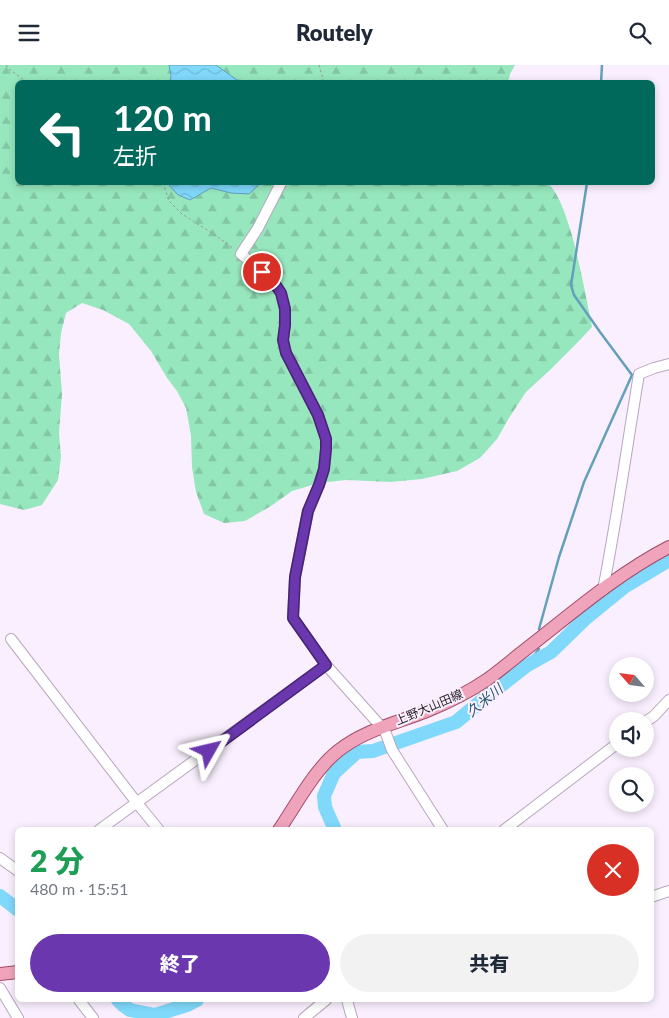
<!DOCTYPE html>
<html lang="ja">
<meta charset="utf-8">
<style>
:root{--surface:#fff;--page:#f2f2f3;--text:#1f2937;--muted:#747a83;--accent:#6b37ae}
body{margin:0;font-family:Lato,"Noto Sans JP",sans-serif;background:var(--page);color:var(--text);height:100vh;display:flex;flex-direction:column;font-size:19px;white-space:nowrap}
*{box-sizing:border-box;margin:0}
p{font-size:16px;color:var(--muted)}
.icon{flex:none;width:28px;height:28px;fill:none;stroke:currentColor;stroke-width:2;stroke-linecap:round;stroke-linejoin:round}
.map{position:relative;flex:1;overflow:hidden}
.side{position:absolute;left:15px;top:762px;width:639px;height:175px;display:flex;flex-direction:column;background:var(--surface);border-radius:8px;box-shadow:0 2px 8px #0003}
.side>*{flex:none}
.guide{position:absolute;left:15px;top:15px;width:640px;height:105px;border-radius:8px;box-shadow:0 2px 8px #0003;background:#00695c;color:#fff;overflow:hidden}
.needle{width:32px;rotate:298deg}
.controls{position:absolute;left:609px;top:592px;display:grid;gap:10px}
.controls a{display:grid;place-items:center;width:45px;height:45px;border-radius:50%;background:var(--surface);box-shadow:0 2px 8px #0003;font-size:25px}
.pin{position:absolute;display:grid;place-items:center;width:42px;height:42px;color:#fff;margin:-21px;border:2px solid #fff;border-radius:50%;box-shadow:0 1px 5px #0007}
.me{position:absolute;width:55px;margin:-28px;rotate:53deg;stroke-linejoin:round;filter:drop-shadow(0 0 4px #0008)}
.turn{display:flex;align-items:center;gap:18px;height:105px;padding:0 15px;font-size:22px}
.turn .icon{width:65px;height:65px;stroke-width:2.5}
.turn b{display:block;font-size:35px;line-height:42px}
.round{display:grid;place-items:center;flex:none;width:52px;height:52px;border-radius:26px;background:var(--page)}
.headline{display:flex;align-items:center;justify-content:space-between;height:85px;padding:0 15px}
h1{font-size:30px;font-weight:800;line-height:38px;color:#1e9e55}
.button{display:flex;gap:10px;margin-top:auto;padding:10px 15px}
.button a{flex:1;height:58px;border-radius:30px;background:var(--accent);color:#fff;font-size:20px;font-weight:800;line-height:58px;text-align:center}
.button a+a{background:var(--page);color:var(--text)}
header{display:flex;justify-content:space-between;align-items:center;height:65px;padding:0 15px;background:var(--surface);font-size:22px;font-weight:800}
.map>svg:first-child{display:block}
.forest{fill:url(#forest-firs)}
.water{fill:url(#water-waves);stroke:#64a0bb}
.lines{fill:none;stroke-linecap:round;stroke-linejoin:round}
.stream{stroke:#64a0bb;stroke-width:2.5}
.river{stroke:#80d8fb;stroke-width:14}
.minor-casing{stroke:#b8a6be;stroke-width:12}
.major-casing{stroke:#a14d6a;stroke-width:14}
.path{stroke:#9e95a2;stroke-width:1;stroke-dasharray:2.5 2.5;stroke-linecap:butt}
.minor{stroke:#fff;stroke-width:10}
.major{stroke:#efa4bb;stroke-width:12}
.route-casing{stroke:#462471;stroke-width:12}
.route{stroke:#6b37ae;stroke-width:9}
.labels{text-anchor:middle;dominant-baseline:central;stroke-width:4;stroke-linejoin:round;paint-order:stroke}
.street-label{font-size:12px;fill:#241e27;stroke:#faeffe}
.water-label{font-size:14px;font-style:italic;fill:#28596b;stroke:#faeffe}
</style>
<header><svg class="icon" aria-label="menu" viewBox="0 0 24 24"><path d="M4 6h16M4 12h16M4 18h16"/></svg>Routely<svg class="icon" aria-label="search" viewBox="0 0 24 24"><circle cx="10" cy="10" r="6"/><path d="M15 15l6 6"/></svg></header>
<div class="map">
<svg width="669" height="953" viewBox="0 0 669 953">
<defs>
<pattern id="forest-firs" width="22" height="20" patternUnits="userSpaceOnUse" patternTransform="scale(1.25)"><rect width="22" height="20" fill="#97e7be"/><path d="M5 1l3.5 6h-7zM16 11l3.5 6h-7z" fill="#82c6a3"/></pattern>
<pattern id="water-waves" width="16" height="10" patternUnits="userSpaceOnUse" patternTransform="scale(1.25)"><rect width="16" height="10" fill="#80d8fb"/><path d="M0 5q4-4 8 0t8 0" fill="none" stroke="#6eb9d7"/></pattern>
</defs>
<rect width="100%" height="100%" fill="#faeffe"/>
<path class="forest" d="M 0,0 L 515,0 L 510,9 L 508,18 L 18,18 L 18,118 L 548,118 C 561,132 566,152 572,170 C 580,200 586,231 592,262 L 578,277 L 550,305 L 526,327 L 509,353 L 497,374 L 480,393 L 457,406 L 422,414 L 390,417 L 346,415 L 319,418 L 292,426 L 271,441 L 245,456 L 224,458 L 204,449 L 196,427 L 192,402 L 191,371 L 186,343 L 177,326 L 167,313 L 151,286 L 129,259 L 103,245 L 82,238 L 66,248 L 61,268 L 59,289 L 62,329 L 59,368 L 61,392 L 58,415 L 42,440 L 24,445 L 0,439 Z"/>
<g class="water">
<polygon points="169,0 216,0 237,15 246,17 170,17 171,11"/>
<polygon points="168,118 261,118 249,129 231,128 211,123 190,135 178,130 168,119"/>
</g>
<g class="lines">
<g class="stream">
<polyline points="601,18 602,0"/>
<polyline points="539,564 559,492 584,417 632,310 600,267 574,230 571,220 587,118"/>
<polyline points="526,601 539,584"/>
</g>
<g class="river">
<polyline points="335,765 325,742 324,731 334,708 357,687 373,686 456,657 480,637 526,601 551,587 586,553 624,522 669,495"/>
<polyline points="0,831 18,845"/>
<polyline points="118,935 123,940 130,945 155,950 187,940 197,935"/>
</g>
<g class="minor-casing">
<g id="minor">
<polyline points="281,118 258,163 241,189 273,216 281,228 285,244 285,260 283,275 286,288 318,350 326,374 326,384 324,404 319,420 308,446 295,512 293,553 326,600 385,666 392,685 443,765"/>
<path d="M 603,525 C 617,453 627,381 639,309 L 654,303 L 669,299"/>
<polyline points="11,574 137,738 159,765"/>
<polyline points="645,657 654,651 669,635"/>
<polyline points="99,765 326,600"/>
<polyline points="504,765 618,678"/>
<polyline points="0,793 18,806"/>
<polyline points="651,832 669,826"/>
<polyline points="0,923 18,953"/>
<polyline points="79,935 93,953"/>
<polyline points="347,935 352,953"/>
<polyline points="304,953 326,935"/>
</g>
</g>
<g class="major-casing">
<g id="major">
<path d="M 279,765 C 296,740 314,705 338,686 C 364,665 397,658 427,646 C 449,637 469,627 488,614 C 499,606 510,597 521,588 C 569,551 615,510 669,482"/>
<polyline points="0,909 18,907"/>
</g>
</g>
<g class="path">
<polyline points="6,0 9,4 28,18"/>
<polyline points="319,0 324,18"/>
<polyline points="163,118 169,136 182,149 215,170 234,184"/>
</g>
<use href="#minor" class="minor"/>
<use href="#major" class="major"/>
</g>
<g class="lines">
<g class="route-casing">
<polyline id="route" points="209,686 326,600 293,553 295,512 308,446 319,420 324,404 326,384 326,374 318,350 286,288 283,275 285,260 285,244 281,228 273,216 262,207"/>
</g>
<use href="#route" class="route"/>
</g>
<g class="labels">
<g class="street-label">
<text transform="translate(429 642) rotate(-23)">上野大山田線</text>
</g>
<g class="water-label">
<text transform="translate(484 635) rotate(-39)">久米川</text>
</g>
</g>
</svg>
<div class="controls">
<a><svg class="needle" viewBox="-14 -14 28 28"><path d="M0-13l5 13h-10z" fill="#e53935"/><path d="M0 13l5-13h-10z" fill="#747a83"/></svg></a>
<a><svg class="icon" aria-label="sound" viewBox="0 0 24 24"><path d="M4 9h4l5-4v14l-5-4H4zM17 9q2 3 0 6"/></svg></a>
<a><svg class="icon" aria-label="search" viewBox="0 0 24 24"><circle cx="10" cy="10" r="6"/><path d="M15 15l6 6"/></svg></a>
</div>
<div class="pin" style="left:262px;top:207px;background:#d93025"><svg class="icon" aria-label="arrive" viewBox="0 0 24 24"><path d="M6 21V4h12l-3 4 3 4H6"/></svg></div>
<svg class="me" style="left:209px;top:686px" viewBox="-20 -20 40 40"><path d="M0-17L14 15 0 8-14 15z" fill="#6b37ae" stroke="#fff" stroke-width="4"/></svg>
<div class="guide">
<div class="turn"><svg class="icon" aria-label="left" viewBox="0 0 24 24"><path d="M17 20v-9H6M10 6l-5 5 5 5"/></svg><div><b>120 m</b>左折</div></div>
</div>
<section class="side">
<div class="headline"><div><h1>2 分</h1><p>480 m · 15:51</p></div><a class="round" style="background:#d93025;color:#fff"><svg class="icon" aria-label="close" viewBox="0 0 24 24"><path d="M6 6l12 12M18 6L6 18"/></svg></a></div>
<div class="button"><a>終了</a><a>共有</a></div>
</section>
</div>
